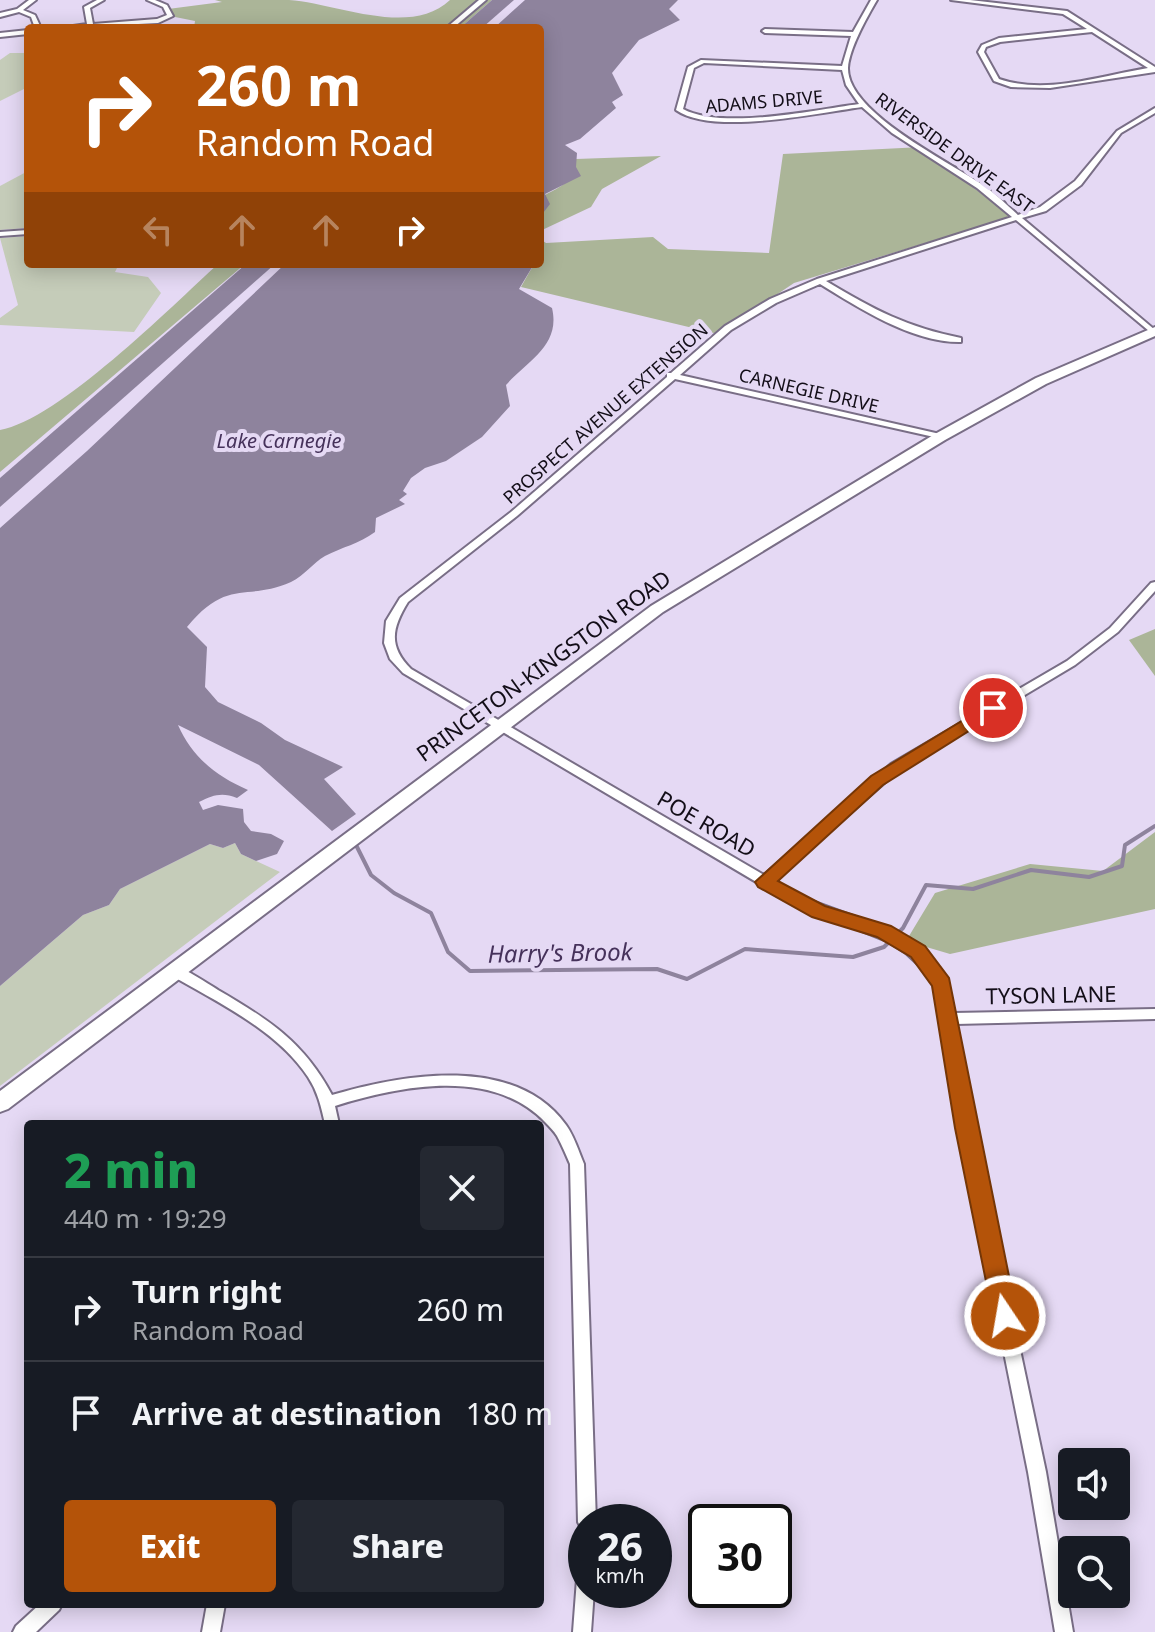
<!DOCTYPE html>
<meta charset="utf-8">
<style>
:root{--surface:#171b24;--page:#242831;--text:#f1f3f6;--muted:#9ea1a6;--line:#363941;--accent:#b45309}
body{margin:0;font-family:"Noto Sans",sans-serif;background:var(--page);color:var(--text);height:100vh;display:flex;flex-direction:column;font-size:30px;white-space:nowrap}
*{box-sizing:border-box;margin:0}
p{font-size:26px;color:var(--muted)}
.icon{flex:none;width:44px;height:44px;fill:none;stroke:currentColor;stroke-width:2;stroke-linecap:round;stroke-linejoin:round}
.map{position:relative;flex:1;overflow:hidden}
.side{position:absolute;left:24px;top:1120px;width:520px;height:488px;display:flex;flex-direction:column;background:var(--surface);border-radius:8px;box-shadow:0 4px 20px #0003}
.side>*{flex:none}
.hud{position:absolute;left:24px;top:24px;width:520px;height:244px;border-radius:8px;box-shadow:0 4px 20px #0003;background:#b45309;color:#fff;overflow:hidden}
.controls{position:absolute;left:1058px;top:1448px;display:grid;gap:16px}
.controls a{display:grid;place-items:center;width:72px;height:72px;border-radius:8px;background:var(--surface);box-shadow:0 4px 20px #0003;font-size:40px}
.speed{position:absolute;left:568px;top:1504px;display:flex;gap:16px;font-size:40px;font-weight:700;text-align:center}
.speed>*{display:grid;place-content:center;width:104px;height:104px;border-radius:50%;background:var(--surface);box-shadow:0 4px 20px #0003;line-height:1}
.speed small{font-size:20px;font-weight:400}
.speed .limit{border:4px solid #111;border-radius:12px;background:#fff;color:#111}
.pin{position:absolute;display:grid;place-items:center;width:68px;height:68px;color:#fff;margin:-34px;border:4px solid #fff;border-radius:50%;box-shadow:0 2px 8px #0007}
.me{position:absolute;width:88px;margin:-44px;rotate:348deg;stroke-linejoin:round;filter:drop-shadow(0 0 6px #0008)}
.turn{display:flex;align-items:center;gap:28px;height:168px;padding:0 40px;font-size:36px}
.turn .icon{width:104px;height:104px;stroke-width:2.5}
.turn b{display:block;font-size:56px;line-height:68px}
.lanes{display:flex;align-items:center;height:76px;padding:0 40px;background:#0003;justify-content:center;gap:40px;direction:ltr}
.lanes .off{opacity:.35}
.round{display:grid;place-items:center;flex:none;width:84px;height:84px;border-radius:8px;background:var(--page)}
.overview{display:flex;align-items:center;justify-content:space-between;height:136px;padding:0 40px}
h1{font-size:48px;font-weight:800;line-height:60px;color:#1e9e55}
.action{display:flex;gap:16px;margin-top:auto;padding:16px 40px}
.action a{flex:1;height:92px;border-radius:8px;background:var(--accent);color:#fff;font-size:32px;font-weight:800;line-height:92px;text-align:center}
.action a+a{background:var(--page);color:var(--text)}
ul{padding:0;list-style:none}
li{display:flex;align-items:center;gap:24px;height:104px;padding:0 40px;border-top:2px solid var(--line)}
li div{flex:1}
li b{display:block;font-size:30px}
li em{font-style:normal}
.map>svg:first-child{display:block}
.green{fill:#c5ccb9}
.forest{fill:#abb598}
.water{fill:#8e839d}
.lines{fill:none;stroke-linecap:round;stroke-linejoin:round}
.stream{stroke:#8e839d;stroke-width:4}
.street-casing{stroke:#796e86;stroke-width:4}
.secondary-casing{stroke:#796e86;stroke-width:4}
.street{fill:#fff;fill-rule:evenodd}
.secondary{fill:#fff;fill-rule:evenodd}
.route{fill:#b45309;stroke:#753606;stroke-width:2}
.labels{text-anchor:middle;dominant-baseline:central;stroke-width:8;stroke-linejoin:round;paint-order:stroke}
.far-street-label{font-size:18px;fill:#130e18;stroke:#e5d9f4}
.far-water-label{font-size:20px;font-style:italic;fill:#46325b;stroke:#e5d9f4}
.street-label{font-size:22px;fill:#130e18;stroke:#e5d9f4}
.water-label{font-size:24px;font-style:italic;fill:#46325b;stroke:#e5d9f4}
</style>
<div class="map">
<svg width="1155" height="1632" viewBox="0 0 1155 1632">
<rect width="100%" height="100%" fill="#e5d9f4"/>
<g class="green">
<polygon points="10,53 28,53 28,87 0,101 0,60"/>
<polygon points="28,171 28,228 0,230 0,186"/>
<polygon points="28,236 28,264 119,264 115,272 148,277 161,293 134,332 0,325 0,318 18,305 0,238"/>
<polygon points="235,843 241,854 280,872 0,1086 0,986 83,915 109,905 120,889 210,844 223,848"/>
</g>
<g class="forest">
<path d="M 215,0 C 239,0 264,0 289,0 C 336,3 410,38 450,0 L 492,0 L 460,28 L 194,28 L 195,21 L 170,16 L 168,9 L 222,2 Z"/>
<polygon points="922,147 1011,217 794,283 718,334 521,287 534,264 540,264 540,239 546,243 653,237 668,249 769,253 783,154"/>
<path d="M 661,156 L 602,189 L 591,207 L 540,231 L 545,195 C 560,187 577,180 576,159 Z"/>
<path d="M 218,264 L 245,264 L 0,472 L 0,430 C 58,420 171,307 218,264 Z"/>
<polygon points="1155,629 1155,676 1129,640"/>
<polygon points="1155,832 1155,909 950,954 906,941 935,893 1030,864 1103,871"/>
</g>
<g class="water">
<polygon points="492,0 514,0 482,28 460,28"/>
<polygon points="525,0 678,0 669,9 680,20 639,40 612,73 623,95 612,102 616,108 580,139 565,145 577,153 576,167 581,176 545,194 550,204 540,217 540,28 494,28"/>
<polygon points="246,264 275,264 0,507 0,478"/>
<path d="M 285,264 L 534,264 L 519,289 L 552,308 C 561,346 527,361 506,385 L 510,406 L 482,437 L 446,461 L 425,468 L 411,478 L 403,491 L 407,494 L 399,500 L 405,504 L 376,518 L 375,532 C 359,544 342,547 325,556 C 313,563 305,575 291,582 C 246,602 228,577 187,627 L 207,647 L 205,687 L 218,702 L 261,723 L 285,740 L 343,767 L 324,779 L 356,814 L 332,831 L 259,765 L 178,725 C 192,757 216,776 248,790 L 237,798 C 222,792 213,795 199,802 L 203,810 L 218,805 L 243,809 L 244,822 L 251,831 L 271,834 L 284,841 L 277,854 L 256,861 L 241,854 L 235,843 L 223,848 L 210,844 L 120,889 L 109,905 L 83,915 L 0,986 L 0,528 L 87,451 Z"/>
</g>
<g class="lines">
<polyline class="stream" points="354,841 371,875 394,893 431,913 448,952 470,971 657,969 687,979 745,949 853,957 884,947 903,928 926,885 973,889 1031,870 1089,877 1122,866 1125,845 1155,826"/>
<g class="street-casing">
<g id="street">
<polygon points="29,0 36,0 23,10 35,15 41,28 35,28 31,17 19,12 0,17 0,13 17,9"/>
<polygon points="97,0 104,0 90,8 93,24 157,19 167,15 163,7 147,0 155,0 167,5 173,16 158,23 59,28 87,24 84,7"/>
<polygon points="479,0 486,0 453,28 446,28"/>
<path d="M 871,0 L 877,0 C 867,17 849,49 848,68 C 847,112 948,161 980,183 C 994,192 1006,204 1018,215 L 1040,207 L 1075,181 L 1117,131 L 1155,108 L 1155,113 L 1121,133 L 1081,185 L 1046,211 L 1022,218 L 1155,330 L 1155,336 L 1016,220 L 826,281 C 874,310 907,327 961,338 L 961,342 C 913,343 859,308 820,284 L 776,303 L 731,330 L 680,375 L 940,434 L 943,435 L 943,439 L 675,379 L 517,516 L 408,602 C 392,628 388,646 411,669 L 764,875 L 891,764 L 1067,661 L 1110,628 L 1151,583 L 1155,582 L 1155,591 L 1118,632 L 1075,665 L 899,770 L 773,881 L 798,896 L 880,926 L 915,946 L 931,960 L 947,980 L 954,1013 L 1155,1009 L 1155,1019 L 956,1024 L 973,1128 L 1046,1472 L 1073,1632 L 1055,1632 L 1028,1472 L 959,1128 L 936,985 L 922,968 L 906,953 L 889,942 L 790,902 L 403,673 L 390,659 L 384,643 L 386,621 L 400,598 L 511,512 L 667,377 L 667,373 L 671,373 L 725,326 L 770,299 L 817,279 L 1012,217 L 977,188 L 892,133 L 862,107 C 817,113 713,136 676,110 L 688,67 L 701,60 L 842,66 L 851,36 L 765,33 L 762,31 L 765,29 L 853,32 ZM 704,63 L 842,70 L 846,85 L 859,104 C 814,110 722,130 683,109 L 694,68 Z"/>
<path d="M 951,0 L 970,0 L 1067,11 L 1155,67 L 1155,72 L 1050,88 L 1011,87 L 994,81 L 978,52 L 982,45 L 999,38 L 1087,29 L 1063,14 ZM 1092,32 L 1148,68 C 1100,76 1046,95 999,79 L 984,52 L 986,47 L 1000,42 Z"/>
<polygon points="28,30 28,34 0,37 0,33"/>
<polygon points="28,230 28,234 0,236 0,232"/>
<path d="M 174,965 C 189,971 204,981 218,990 C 268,1019 304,1042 332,1095 C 403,1074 515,1054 566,1125 C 574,1136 579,1152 584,1164 L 596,1522 L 586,1522 L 586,1530 L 581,1528 L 578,1522 L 570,1164 C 566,1155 562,1145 557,1136 C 554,1131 549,1126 545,1122 C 492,1067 400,1086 335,1106 L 339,1124 L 325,1124 C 321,1107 318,1092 308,1077 C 277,1030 217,1002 169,974 L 167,970 L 169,966 Z"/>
<polygon points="586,1570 586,1590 594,1590 591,1632 573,1632 577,1579 580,1573"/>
<polygon points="40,1604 62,1604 59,1610 36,1632 13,1632 16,1626"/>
<polygon points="207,1604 225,1604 220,1632 202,1632"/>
</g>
</g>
<g class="secondary-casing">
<polygon id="secondary" points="1155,327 1155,336 1046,384 945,440 663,612 8,1109 0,1112 0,1091 651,606 935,434 1036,378"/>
</g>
<use href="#street" class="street"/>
<use href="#secondary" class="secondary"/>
</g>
<polygon class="route" points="993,702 1001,708 999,712 883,785 778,881 825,906 891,926 925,946 949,978 1017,1316 1013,1324 1005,1327 997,1324 993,1316 955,1128 932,986 911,957 877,937 812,917 758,887 755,882 871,776"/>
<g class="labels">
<g class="far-street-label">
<text transform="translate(764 101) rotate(-5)">ADAMS DRIVE</text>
<text transform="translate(955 152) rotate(36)">RIVERSIDE DRIVE EAST</text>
<text transform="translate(809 390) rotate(13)">CARNEGIE DRIVE</text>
<text transform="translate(605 413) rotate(-41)">PROSPECT AVENUE EXTENSION</text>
</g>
<g class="far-water-label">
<text x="279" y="440">Lake Carnegie</text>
</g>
<g class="street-label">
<text transform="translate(543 665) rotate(-36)">PRINCETON-KINGSTON ROAD</text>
<text transform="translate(707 823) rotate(30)">POE ROAD</text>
<text transform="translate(1051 994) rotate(-1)">TYSON LANE</text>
</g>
<g class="water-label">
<text transform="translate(560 952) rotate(-1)">Harry's Brook</text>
</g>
</g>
</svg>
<div class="controls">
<a><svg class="icon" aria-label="sound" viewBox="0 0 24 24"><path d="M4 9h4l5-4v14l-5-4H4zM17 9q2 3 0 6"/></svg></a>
<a><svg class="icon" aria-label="search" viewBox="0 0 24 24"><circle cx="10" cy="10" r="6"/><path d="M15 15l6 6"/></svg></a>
</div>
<div class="speed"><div>26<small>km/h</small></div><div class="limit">30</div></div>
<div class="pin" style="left:993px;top:708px;background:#d93025"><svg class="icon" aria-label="arrive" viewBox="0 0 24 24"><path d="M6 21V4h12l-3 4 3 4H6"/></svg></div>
<svg class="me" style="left:1005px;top:1316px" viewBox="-20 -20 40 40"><circle r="17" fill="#b45309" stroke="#fff" stroke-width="3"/><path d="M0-11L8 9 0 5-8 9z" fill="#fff"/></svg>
<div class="hud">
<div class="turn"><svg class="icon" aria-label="right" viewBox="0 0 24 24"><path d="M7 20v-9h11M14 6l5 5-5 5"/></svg><div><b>260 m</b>Random Road</div></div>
<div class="lanes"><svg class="icon off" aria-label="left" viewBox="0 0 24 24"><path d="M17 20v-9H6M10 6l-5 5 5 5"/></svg><svg class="icon off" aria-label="ahead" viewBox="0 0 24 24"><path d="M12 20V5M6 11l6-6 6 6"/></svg><svg class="icon off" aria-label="ahead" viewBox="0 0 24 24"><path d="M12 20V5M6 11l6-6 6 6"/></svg><svg class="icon" aria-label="right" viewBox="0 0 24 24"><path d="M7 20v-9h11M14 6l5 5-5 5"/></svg></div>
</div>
<section class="side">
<div class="overview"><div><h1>2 min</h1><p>440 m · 19:29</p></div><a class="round"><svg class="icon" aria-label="close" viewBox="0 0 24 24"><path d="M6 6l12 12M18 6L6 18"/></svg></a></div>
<ul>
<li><svg class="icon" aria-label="right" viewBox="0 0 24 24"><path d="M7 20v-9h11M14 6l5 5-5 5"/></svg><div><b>Turn right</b><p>Random Road</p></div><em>260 m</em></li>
<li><svg class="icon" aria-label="arrive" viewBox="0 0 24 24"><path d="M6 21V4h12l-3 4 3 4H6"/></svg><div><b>Arrive at destination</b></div><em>180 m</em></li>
</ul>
<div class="action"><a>Exit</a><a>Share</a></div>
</section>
</div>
